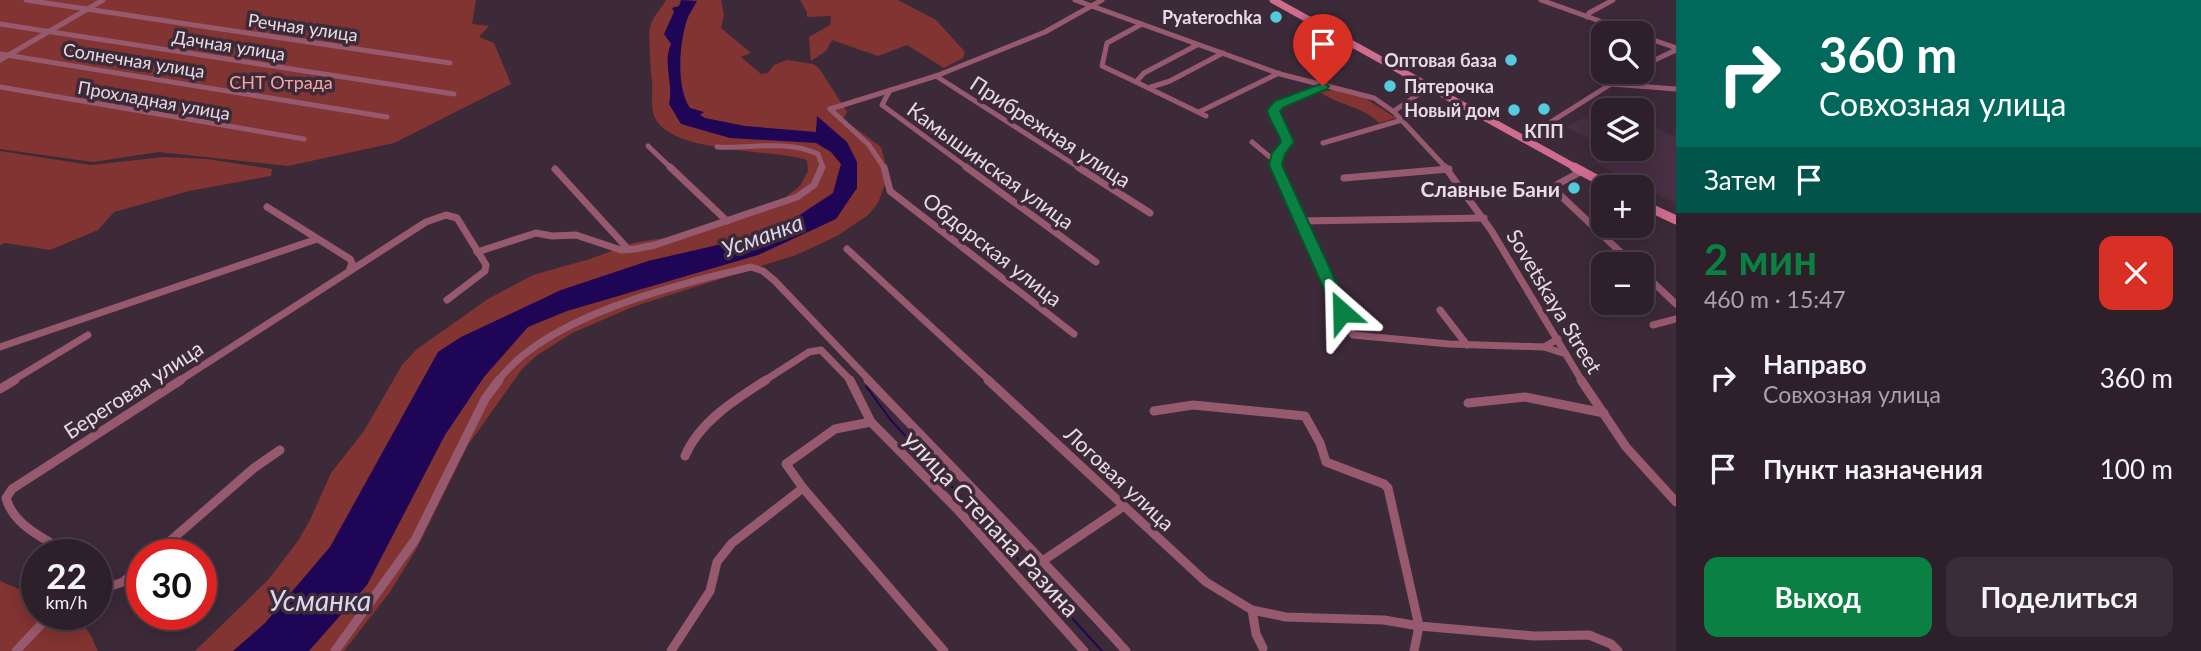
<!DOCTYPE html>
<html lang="ru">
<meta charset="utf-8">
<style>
:root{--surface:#2e202b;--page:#3a2d37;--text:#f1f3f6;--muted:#a7a3a9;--line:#493e47;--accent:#0b8043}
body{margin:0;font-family:Lato,sans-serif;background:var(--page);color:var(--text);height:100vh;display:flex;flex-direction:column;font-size:26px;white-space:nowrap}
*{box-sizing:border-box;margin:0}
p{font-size:23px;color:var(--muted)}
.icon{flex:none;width:38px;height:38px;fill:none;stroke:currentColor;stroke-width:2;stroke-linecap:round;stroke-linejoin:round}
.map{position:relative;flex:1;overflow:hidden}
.sheet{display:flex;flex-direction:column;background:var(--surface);width:525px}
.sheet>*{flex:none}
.guide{background:#00695c;color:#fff;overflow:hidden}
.tools{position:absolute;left:1591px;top:21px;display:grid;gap:14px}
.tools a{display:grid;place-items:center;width:63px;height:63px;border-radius:14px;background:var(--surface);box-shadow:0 4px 18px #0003,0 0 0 2px var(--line);font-size:35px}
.speed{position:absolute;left:21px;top:539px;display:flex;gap:14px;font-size:35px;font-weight:700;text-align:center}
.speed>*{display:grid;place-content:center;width:91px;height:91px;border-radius:50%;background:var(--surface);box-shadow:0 4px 18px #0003,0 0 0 2px var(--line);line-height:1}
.speed small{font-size:18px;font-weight:400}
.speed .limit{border:10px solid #d22;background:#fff;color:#111}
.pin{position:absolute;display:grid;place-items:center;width:60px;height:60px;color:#fff;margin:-72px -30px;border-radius:50% 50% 50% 0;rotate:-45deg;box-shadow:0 0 7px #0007}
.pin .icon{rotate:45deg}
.me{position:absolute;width:77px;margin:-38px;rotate:335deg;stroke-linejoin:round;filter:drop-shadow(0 0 5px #0008)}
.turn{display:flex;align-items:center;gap:24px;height:147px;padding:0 28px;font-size:32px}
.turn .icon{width:91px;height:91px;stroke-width:2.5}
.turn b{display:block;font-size:49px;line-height:60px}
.then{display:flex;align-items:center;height:66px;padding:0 28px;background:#0003;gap:14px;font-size:26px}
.round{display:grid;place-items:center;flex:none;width:74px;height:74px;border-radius:14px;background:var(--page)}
.head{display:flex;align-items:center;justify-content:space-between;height:119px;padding:0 28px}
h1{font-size:42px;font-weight:700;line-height:52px;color:var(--accent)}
.button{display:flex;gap:14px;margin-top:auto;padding:14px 28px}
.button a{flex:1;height:80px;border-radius:14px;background:var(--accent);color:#fff;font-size:28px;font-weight:700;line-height:80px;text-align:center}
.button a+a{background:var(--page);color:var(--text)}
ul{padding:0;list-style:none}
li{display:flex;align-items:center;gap:21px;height:91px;padding:0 28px}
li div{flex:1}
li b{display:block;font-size:26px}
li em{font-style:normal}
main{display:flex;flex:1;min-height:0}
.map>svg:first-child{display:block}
.built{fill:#482f43}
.green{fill:#823432}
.water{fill:#1e0556}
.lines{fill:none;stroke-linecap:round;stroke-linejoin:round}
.stream{stroke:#1e0556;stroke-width:2}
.street-far2{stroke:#97596d;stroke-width:5}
.street-far1{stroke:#97596d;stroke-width:7}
.street{stroke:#97596d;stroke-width:9}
.secondary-far1{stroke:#cf6d8f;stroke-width:7}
.secondary{stroke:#cf6d8f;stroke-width:9}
.route{fill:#0b8043;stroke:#07532c;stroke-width:2}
.poi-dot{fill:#54cade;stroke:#3d2a39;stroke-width:2.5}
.labels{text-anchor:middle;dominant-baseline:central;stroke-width:7;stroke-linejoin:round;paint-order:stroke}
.far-poi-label{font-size:18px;font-weight:bold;fill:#e7dbe4;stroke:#3d2a39;text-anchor:end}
.far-street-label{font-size:18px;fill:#e7dbe4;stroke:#3d2a39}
.far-park-label{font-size:18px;fill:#f6a6a1;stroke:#3d2a39}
.street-label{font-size:21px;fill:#e7dbe4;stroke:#3d2a39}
.poi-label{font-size:21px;font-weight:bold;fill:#e7dbe4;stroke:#3d2a39;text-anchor:end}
.water-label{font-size:23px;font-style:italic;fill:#d8d9f0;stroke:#3d2a39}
.near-street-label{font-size:24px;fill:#e7dbe4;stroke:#3d2a39}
.near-water-label{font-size:28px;font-style:italic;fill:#d8d9f0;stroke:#3d2a39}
</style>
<main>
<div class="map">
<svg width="1676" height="651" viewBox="0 0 1676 651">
<rect width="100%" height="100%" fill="#3d2a39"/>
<g class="built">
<polygon points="1607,106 1617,110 1603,110 1603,146 1566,127"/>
<polygon points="1642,121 1676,137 1676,204 1594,162 1619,155 1608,149 1642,149"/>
</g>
<g class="green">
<polygon points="0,0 476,0 472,24 489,26 479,37 494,43 511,84 394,143 288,166 159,152 93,162 0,149"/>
<path d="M 666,0 L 721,0 L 724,15 L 721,28 L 751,53 L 741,57 L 761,74 L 768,73 L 774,65 L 787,60 L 813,64 L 819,68 L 847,112 L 843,119 L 881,147 L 885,162 L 885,184 L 878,203 L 868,215 L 837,236 L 796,255 L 635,306 L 572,333 L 536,356 L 522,369 L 468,445 L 417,548 L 390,592 L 344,651 L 195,651 L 268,580 L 298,541 L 310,520 L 331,473 L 364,431 L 402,365 L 417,349 L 488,299 L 533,275 L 590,259 L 633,243 L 670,237 L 782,200 L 800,186 L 808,171 L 807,160 C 774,149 672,154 655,118 C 650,108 653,93 652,81 C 651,72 648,34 650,28 C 652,17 661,9 666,0 Z"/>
<polygon points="800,0 898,0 936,20 965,52 963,58 944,68 907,45 878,56 832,40 826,51 811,61 809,37 830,25 831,16 807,17 807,12"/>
<path d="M 1334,90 L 1357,93 L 1396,118 L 1379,123 C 1361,105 1339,106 1320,92 Z"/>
<polygon points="0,151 91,165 164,157 207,159 272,169 271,176 189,191 114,212 98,230 50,250 5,243 0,245"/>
<path d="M 0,581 L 37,597 L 37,614 C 57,614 81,615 91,636 C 94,641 95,646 98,651 L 0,651 Z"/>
</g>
<path class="water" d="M 681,0 L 697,1 C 694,7 689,14 687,20 C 679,44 676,87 690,108 L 704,112 L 700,115 L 705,118 L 745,126 L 816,132 L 817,116 L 847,142 L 857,162 L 857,188 L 836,219 L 758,255 L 567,311 L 528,327 L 484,377 L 445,435 L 367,585 L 309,651 L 233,651 L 265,623 L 330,547 L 438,352 L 461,337 L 561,290 L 648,261 L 739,240 L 795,218 L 833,193 L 841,164 L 831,152 L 816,143 L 730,138 L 681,124 L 669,104 C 674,84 662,63 671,44 L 664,34 L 674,12 L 672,8 L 679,6 Z"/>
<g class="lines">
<polyline class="stream" points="866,386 890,419 1102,651"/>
<g class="street-far2">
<polyline points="26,0 450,63"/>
<polyline points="1075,0 1280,74 1374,98 1394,112 1447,169"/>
<polyline points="1541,0 1633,33"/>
<polyline points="1587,17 1589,13 1613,0"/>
<polyline points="0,24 454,94"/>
<polyline points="1642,36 1676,48"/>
<polyline points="1197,45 1144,73 1136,82 1206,116"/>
<polyline points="0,54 387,117"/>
<polyline points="0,60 103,0"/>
<polyline points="1642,66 1676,50"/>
<polyline points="936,76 1081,169"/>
<polyline points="1136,82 1102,66 1107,43 1142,24"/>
<polyline points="1611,84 1676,89"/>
<polyline points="0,87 304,139"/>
<polyline points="1151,87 1170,81 1223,53"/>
<polyline points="890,90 882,105 969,169"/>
<polyline points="830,109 869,145 885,169"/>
<polyline points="830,109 936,76 1045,32 1102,0"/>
<polyline points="1394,111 1429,87"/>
<polyline points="1199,112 1279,73"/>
<polyline points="1524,139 1630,72"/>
<polyline points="1252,142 1276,162"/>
<polyline points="1323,143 1402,120"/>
<polyline points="648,146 672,169"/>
<path d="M 717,147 C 751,149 785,139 818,154 L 822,165 L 821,169"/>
<polyline points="1277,169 1278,153 1288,142 1274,110 1279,104 1322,86"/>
</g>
<g class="street-far1">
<polyline points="670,167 727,221"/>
<polyline points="884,167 890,191 1074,334"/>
<polyline points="966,167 1096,262"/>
<polyline points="1078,167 1150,213"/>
<polyline points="1276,167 1353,335 1449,344 1544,347 1558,339"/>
<polyline points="1445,167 1491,230 1582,381"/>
<polyline points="555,169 628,249"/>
<polyline points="1582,171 1558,184 1559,194 1633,264"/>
<polyline points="1344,178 1449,169"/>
<polyline points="267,207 350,259 352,263 349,271"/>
<polyline points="1301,221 1484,218"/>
<polyline points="847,249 990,381"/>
<polyline points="477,252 536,233 552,236 576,235 621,250 635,249 655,245 797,197 814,185 822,167"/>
<polyline points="1642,272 1676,304"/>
<polyline points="1440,310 1467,345"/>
<polyline points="1653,325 1676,319"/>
<polyline points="0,347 317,239"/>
<polyline points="1544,347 1566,354"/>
<polyline points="12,381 88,335"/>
<polyline points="179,381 426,222 446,215 457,218 486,265 485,271 447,300"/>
<path d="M 498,381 C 546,316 675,285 751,267 L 763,271 L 775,281 L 870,381"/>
<polyline points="764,381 809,352 821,350 851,381"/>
</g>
<g class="street">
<polyline points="850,380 871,422 957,509 1084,651"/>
<path d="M 868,380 C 954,470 1042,558 1126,651"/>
<polyline points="988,380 1206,582 1252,610 1286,617 1384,620 1419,626 1534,636 1589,635 1611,644 1618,651"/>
<polyline points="1581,380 1626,447 1676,502"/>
<polyline points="0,389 15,380"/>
<polyline points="1468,403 1525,397 1604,413"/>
<polyline points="1154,411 1193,405 1305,416 1320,443 1326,462 1384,484 1388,488 1419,626 1414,651"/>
<polyline points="871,422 835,429 786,464 803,488 944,651"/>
<path d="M 685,456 C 699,422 736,399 766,380"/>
<path d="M 53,555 L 51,543 C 32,532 12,520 6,498 L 12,489 L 181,380"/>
<polyline points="154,555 254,468 280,450"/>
<polyline points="1044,560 1124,506"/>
<polyline points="96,591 123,582 142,566"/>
<polyline points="1252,610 1256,634 1263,648"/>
<polyline points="16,651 51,614"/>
<polyline points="335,651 415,540 485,399 499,380"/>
<polyline points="671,651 710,591 717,562 732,543 803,488"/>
</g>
<polyline class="secondary-far1" points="1273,0 1578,169"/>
<g class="secondary">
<polyline points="1574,167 1611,187"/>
<polyline points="1642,204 1676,220"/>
</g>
</g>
<path class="route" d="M 1323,83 L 1329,86 L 1327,89 L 1284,107 L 1280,111 L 1294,142 L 1285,154 L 1282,165 L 1350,312 L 1342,318 L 1334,312 L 1269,165 L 1272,153 L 1281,142 C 1278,130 1270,123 1267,110 L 1275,101 Z"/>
<g class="poi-dot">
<circle cx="1276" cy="17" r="7"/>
<circle cx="1511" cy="60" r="7"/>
<circle cx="1390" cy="86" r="7"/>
<circle cx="1544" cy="109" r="7"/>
<circle cx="1514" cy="110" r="7"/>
<circle cx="1574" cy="188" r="7"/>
</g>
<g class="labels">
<g class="far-poi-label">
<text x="1262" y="17">Pyaterochka</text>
<text x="1497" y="60">Оптовая база</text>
<text x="1404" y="86" text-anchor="start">Пятерочка</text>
<text x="1500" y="110">Новый дом</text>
<text x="1544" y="131" text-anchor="middle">КПП</text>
</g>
<g class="far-street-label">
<text transform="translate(303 27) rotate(8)">Речная улица</text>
<text transform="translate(229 45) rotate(9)">Дачная улица</text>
<text transform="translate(134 60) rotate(9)">Солнечная улица</text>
<text transform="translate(154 100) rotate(10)">Прохладная улица</text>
</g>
<g class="far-park-label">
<text x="281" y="82">СНТ Отрада</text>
</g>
<g class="street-label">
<text transform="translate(1051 131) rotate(33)">Прибрежная улица</text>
<text transform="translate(991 165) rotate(36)">Камышинская улица</text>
<text transform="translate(993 249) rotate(38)">Обдорская улица</text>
<text transform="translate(1555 301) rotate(59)">Sovetskaya Street</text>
<text transform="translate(133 389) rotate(-33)">Береговая улица</text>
<text transform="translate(1120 478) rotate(43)">Логовая улица</text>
</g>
<g class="poi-label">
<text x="1560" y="188">Славные Бани</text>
</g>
<g class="water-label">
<text transform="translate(762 235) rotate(-20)">Усманка</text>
</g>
<g class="near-street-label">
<text transform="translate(992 523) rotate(47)">улица Степана Разина</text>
</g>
<g class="near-water-label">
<text x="320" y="600">Усманка</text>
</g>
</g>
</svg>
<div class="tools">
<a><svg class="icon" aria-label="search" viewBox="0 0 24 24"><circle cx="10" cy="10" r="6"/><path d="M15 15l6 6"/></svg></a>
<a><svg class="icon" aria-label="layers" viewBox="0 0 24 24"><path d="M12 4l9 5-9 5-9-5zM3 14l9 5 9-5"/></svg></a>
<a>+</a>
<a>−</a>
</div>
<div class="speed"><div>22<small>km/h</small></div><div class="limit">30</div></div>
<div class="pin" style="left:1323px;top:86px;background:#d93025"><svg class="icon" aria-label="arrive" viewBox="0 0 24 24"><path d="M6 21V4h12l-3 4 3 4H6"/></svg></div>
<svg class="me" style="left:1342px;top:312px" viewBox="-20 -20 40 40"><path d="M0-17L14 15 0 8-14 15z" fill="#0b8043" stroke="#fff" stroke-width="4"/></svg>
</div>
<section class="sheet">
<div class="guide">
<div class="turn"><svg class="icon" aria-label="right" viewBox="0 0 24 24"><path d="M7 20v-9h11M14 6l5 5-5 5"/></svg><div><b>360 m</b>Совхозная улица</div></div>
<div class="then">Затем<svg class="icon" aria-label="arrive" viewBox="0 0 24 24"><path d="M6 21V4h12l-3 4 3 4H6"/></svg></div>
</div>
<div class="head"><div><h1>2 мин</h1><p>460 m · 15:47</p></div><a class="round" style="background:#d93025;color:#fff"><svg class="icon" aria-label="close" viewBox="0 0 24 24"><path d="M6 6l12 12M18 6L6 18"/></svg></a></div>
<ul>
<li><svg class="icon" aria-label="right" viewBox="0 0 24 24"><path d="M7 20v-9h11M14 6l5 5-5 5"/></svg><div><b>Направо</b><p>Совхозная улица</p></div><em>360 m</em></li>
<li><svg class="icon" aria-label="arrive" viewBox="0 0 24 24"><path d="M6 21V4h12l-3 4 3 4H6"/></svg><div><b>Пункт назначения</b></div><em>100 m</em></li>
</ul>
<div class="button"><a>Выход</a><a>Поделиться</a></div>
</section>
</main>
